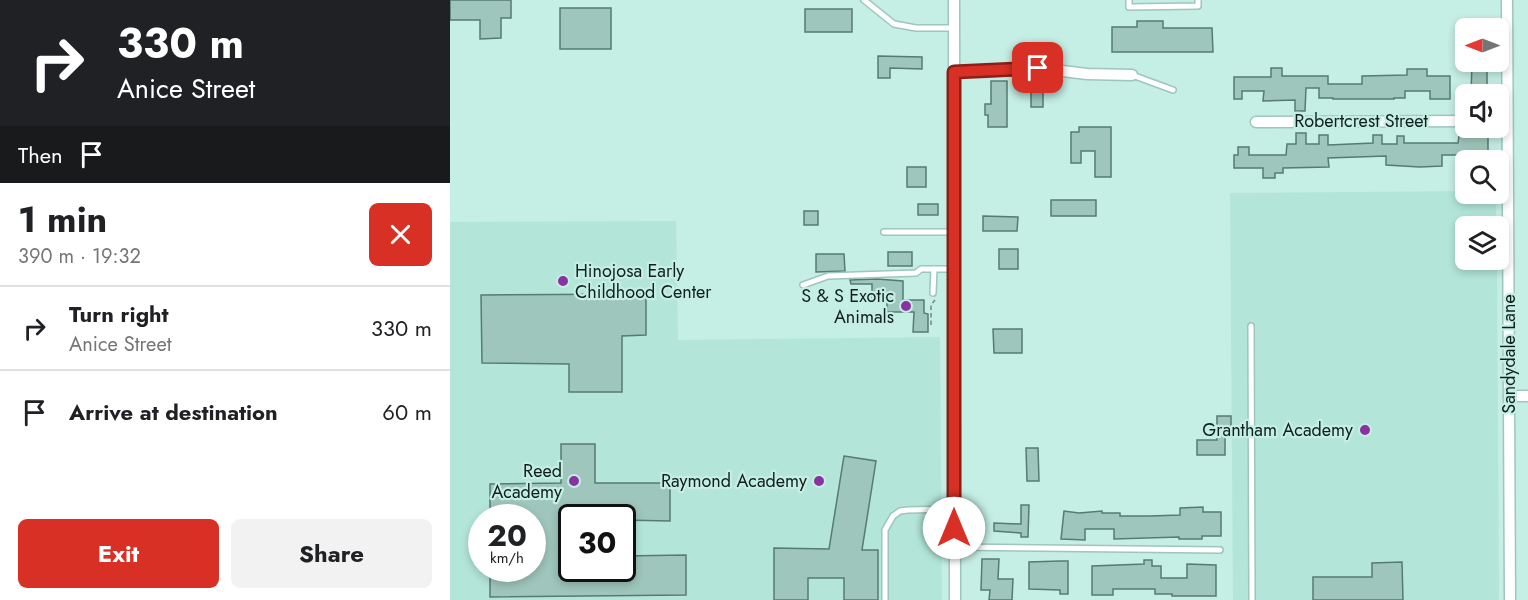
<!DOCTYPE html>
<meta charset="utf-8">
<style>
:root{--surface:#fff;--page:#f2f2f2;--text:#202124;--muted:#757577;--line:#e0e0e0;--accent:#d93025}
body{margin:0;font-family:Jost,sans-serif;background:var(--page);color:var(--text);height:100vh;display:flex;flex-direction:column;font-size:22px;white-space:nowrap}
*{box-sizing:border-box;margin:0}
p{font-size:20px;color:var(--muted)}
.icon{flex:none;width:33px;height:33px;fill:none;stroke:currentColor;stroke-width:2;stroke-linecap:round;stroke-linejoin:round}
.map{position:relative;flex:1;overflow:hidden}
.side{display:flex;flex-direction:column;background:var(--surface);width:450px}
.side>*{flex:none}
.top-card{background:#202124;color:#fff;overflow:hidden}
.needle{width:39px;rotate:270deg}
.tools{position:absolute;left:1005px;top:18px;display:grid;gap:12px}
.tools a{display:grid;place-items:center;width:54px;height:54px;border-radius:9px;background:var(--surface);box-shadow:0 3px 9px #0003;font-size:30px}
.speed{position:absolute;left:18px;top:504px;display:flex;gap:12px;font-size:30px;font-weight:700;text-align:center}
.speed>*{display:grid;place-content:center;width:78px;height:78px;border-radius:50%;background:var(--surface);box-shadow:0 3px 9px #0003;line-height:1}
.speed small{font-size:15px;font-weight:400}
.speed .limit{border:3px solid #111;border-radius:9px;background:#fff;color:#111}
.pin{position:absolute;display:grid;place-items:center;width:51px;height:51px;color:#fff;margin:-26px;border-radius:12px;box-shadow:0 3px 9px #0006}
.me{position:absolute;width:66px;margin:-33px;rotate:0deg;stroke-linejoin:round;filter:drop-shadow(0 0 4px #0008)}
.turn{display:flex;align-items:center;gap:21px;height:126px;padding:0 18px;font-size:27px}
.turn .icon{width:78px;height:78px;stroke-width:2.5}
.turn b{display:block;font-size:42px;line-height:51px}
.then{display:flex;align-items:center;height:57px;padding:0 18px;background:#0003;gap:12px;font-size:22px}
.round{display:grid;place-items:center;flex:none;width:63px;height:63px;border-radius:9px;background:var(--page)}
.summary{display:flex;align-items:center;justify-content:space-between;height:102px;padding:0 18px}
h1{font-size:36px;font-weight:700;line-height:45px}
.button{display:flex;gap:12px;margin-top:auto;padding:12px 18px}
.button a{flex:1;height:69px;border-radius:9px;background:var(--accent);color:#fff;font-size:24px;font-weight:700;line-height:69px;text-align:center}
.button a+a{background:var(--page);color:var(--text)}
ul{padding:0;list-style:none}
li{display:flex;align-items:center;gap:18px;height:84px;padding:0 18px;border-top:2px solid var(--line)}
li div{flex:1}
li b{display:block;font-size:22px}
li em{font-style:normal}
main{display:flex;flex:1;min-height:0}
.map>svg:first-child{display:block}
.built{fill:#b3e6d9;fill-rule:evenodd}
.building{fill:#9fc6bc;stroke:#557b72;stroke-width:1.5}
.lines{fill:none;stroke-linecap:round;stroke-linejoin:round}
.lane-casing{stroke:#9dc6bc;stroke-width:8}
.street-casing{stroke:#9dc6bc;stroke-width:13}
.path{stroke:#6d8a83;stroke-width:1.5;stroke-dasharray:4.5 3;stroke-linecap:butt}
.lane{stroke:#fff;stroke-width:5}
.street{stroke:#fff;stroke-width:10}
.route-casing{stroke:#8d1f18;stroke-width:15}
.route{stroke:#d93025;stroke-width:10}
.poi-dot{fill:#8933a0;stroke:#c5eee4;stroke-width:2}
.labels{text-anchor:middle;dominant-baseline:central;stroke-width:4.5;stroke-linejoin:round;paint-order:stroke}
.street-label{font-size:18px;fill:#0f1f1b;stroke:#c5eee4}
.poi-label{font-size:18px;fill:#0f1f1b;stroke:#c5eee4;text-anchor:end}
</style>
<main>
<section class="side">
<div class="top-card">
<div class="turn"><svg class="icon" aria-label="right" viewBox="0 0 24 24"><path d="M7 20v-9h11M14 6l5 5-5 5"/></svg><div><b>330 m</b>Anice Street</div></div>
<div class="then">Then<svg class="icon" aria-label="arrive" viewBox="0 0 24 24"><path d="M6 21V4h12l-3 4 3 4H6"/></svg></div>
</div>
<div class="summary"><div><h1>1 min</h1><p>390 m · 19:32</p></div><a class="round" style="background:#d93025;color:#fff"><svg class="icon" aria-label="close" viewBox="0 0 24 24"><path d="M6 6l12 12M18 6L6 18"/></svg></a></div>
<ul>
<li><svg class="icon" aria-label="right" viewBox="0 0 24 24"><path d="M7 20v-9h11M14 6l5 5-5 5"/></svg><div><b>Turn right</b><p>Anice Street</p></div><em>330 m</em></li>
<li><svg class="icon" aria-label="arrive" viewBox="0 0 24 24"><path d="M6 21V4h12l-3 4 3 4H6"/></svg><div><b>Arrive at destination</b></div><em>60 m</em></li>
</ul>
<div class="button"><a>Exit</a><a>Share</a></div>
</section>
<div class="map">
<svg width="1078" height="600" viewBox="0 0 1078 600">
<rect width="100%" height="100%" fill="#c5eee4"/>
<g class="built">
<polygon points="1015,191 1016,194 1046,194 1046,226 1016,226 1016,260 1047,260 1049,600 783,600 780,193"/>
<path d="M 226,221 L 228,340 L 490,337 L 492,600 L 0,600 L 0,222 ZM 32,518 L 82,518 L 82,568 L 32,568 ZM 122,518 L 172,518 L 172,568 L 122,568 Z"/>
</g>
<g class="building">
<polygon points="0,0 61,0 61,18 51,18 51,38 30,39 30,20 0,20"/>
<rect x="110" y="8" width="51" height="41"/>
<rect x="355" y="9" width="47" height="23"/>
<polygon points="687,21 713,21 713,28 762,28 763,52 662,52 662,27 687,27"/>
<polygon points="428,56 472,57 472,69 440,68 440,78 428,78"/>
<polygon points="1022,62 1037,62 1037,94 1021,94"/>
<polygon points="821,68 832,68 832,76 878,76 878,84 912,84 912,76 957,75 957,69 977,69 977,76 1000,76 1000,99 980,99 980,91 955,91 955,98 944,98 944,99 883,99 883,98 869,98 869,88 856,88 855,111 845,111 845,100 813,101 814,91 792,91 792,99 784,99 784,77 821,77"/>
<polygon points="541,81 557,81 557,127 538,127 538,115 535,115 535,104 541,104"/>
<rect x="581" y="81" width="12" height="26"/>
<polygon points="629,127 661,127 661,177 645,177 645,151 631,151 631,163 621,163 621,132 629,132"/>
<polygon points="846,133 856,133 856,144 869,144 869,135 878,135 878,145 923,143 923,135 932,135 932,144 947,144 947,136 954,136 954,143 1008,143 1009,136 1038,137 1038,157 1008,157 1008,155 992,155 992,166 970,167 936,165 936,156 878,158 879,167 833,168 833,173 825,173 825,178 813,178 813,168 784,168 784,155 788,155 788,147 799,147 799,155 836,155 837,144 846,144"/>
<rect x="457" y="167" width="19" height="20"/>
<rect x="601" y="200" width="45" height="16"/>
<rect x="468" y="204" width="20" height="11"/>
<rect x="354" y="211" width="14" height="14"/>
<polygon points="533,216 568,217 567,231 533,231"/>
<rect x="549" y="249" width="19" height="20"/>
<rect x="438" y="252" width="24" height="14"/>
<polygon points="366,254 394,254 395,271 366,272"/>
<polygon points="427,279 453,281 453,300 474,300 474,313 478,314 478,332 463,332 464,312 437,312 437,298 422,297 422,284 401,284 400,280"/>
<polygon points="196,294 196,335 172,336 172,392 119,392 119,364 32,363 31,295"/>
<polygon points="543,329 572,329 572,353 544,353"/>
<polygon points="767,416 781,416 781,427 775,427 775,455 747,455 747,440 767,440"/>
<polygon points="111,444 145,444 145,483 220,483 220,521 172,520 172,518 122,518 122,568 172,568 172,556 236,555 236,595 40,597 40,568 82,568 82,518 40,518 40,484 111,483"/>
<polygon points="576,448 588,448 589,481 577,481"/>
<polygon points="394,456 426,461 412,550 428,550 428,600 394,600 394,578 358,578 358,600 324,600 324,548 379,549"/>
<polygon points="571,505 579,505 578,537 571,537 571,533 544,531 544,523 571,524"/>
<polygon points="753,507 753,512 771,512 771,536 752,536 752,539 729,539 729,537 664,539 664,529 635,529 635,540 611,539 614,511 629,513 652,511 652,513 670,513 670,516 700,516 730,515 730,508"/>
<polygon points="532,559 549,559 548,579 563,579 562,600 539,600 540,590 531,590"/>
<polygon points="694,560 702,560 702,566 711,566 711,578 737,578 737,564 766,565 766,596 722,596 722,594 705,594 705,589 663,589 663,595 642,595 642,566 694,564"/>
<polygon points="610,561 618,561 618,594 610,594 610,590 579,589 579,562"/>
<polygon points="952,562 953,600 863,600 863,577 922,577 922,563"/>
</g>
<g class="lines">
<g class="lane-casing">
<g id="lane">
<polyline points="414,0 444,24 466,28 504,28"/>
<polyline points="679,0 679,7 748,6 748,0"/>
<polyline points="682,75 723,90"/>
<polyline points="434,232 505,232"/>
<polyline points="353,285 378,276 466,273 471,269 484,269"/>
<polyline points="483,293 484,269 504,269"/>
<polyline points="801,326 802,600"/>
<polyline points="505,547 770,550"/>
<polyline points="435,600 435,530 443,516 450,511 458,510 504,509"/>
</g>
</g>
<g class="street-casing">
<g id="street">
<polyline points="504,0 505,600"/>
<polyline points="1057,0 1060,600"/>
<polyline points="504,72 588,68 637,74 682,75"/>
<polyline points="806,122 1016,121"/>
<polyline points="1059,396 1078,396"/>
</g>
</g>
<polyline class="path" points="481,325 481,305 485,300"/>
<use href="#lane" class="lane"/>
<use href="#street" class="street"/>
</g>
<g class="lines">
<g class="route-casing">
<polyline id="route" points="504,528 504,72 588,68"/>
</g>
<use href="#route" class="route"/>
</g>
<g class="poi-dot">
<circle cx="113" cy="281" r="6"/>
<circle cx="456" cy="306" r="6"/>
<circle cx="915" cy="430" r="6"/>
<circle cx="124" cy="481" r="6"/>
<circle cx="369" cy="481" r="6"/>
</g>
<g class="labels">
<g class="street-label">
<text x="911" y="121">Robertcrest Street</text>
<text transform="translate(1059 354) rotate(-90)">Sandydale Lane</text>
</g>
<g class="poi-label">
<text x="125" y="271" text-anchor="start">Hinojosa Early<tspan x="125" dy="21">Childhood Center</tspan></text>
<text x="444" y="296">S &amp; S Exotic<tspan x="444" dy="21">Animals</tspan></text>
<text x="903" y="430">Grantham Academy</text>
<text x="112" y="471">Reed<tspan x="112" dy="21">Academy</tspan></text>
<text x="357" y="481">Raymond Academy</text>
</g>
</g>
</svg>
<div class="tools">
<a><svg class="needle" viewBox="-14 -14 28 28"><path d="M0-13l5 13h-10z" fill="#e53935"/><path d="M0 13l5-13h-10z" fill="#757577"/></svg></a>
<a><svg class="icon" aria-label="sound" viewBox="0 0 24 24"><path d="M4 9h4l5-4v14l-5-4H4zM17 9q2 3 0 6"/></svg></a>
<a><svg class="icon" aria-label="search" viewBox="0 0 24 24"><circle cx="10" cy="10" r="6"/><path d="M15 15l6 6"/></svg></a>
<a><svg class="icon" aria-label="layers" viewBox="0 0 24 24"><path d="M12 4l9 5-9 5-9-5zM3 14l9 5 9-5"/></svg></a>
</div>
<div class="speed"><div>20<small>km/h</small></div><div class="limit">30</div></div>
<div class="pin" style="left:588px;top:68px;background:#d93025"><svg class="icon" aria-label="arrive" viewBox="0 0 24 24"><path d="M6 21V4h12l-3 4 3 4H6"/></svg></div>
<svg class="me" style="left:504px;top:528px" viewBox="-20 -20 40 40"><circle r="19" fill="#fff"/><path d="M0-13L10 11 0 6-10 11z" fill="#d93025"/></svg>
</div>
</main>
